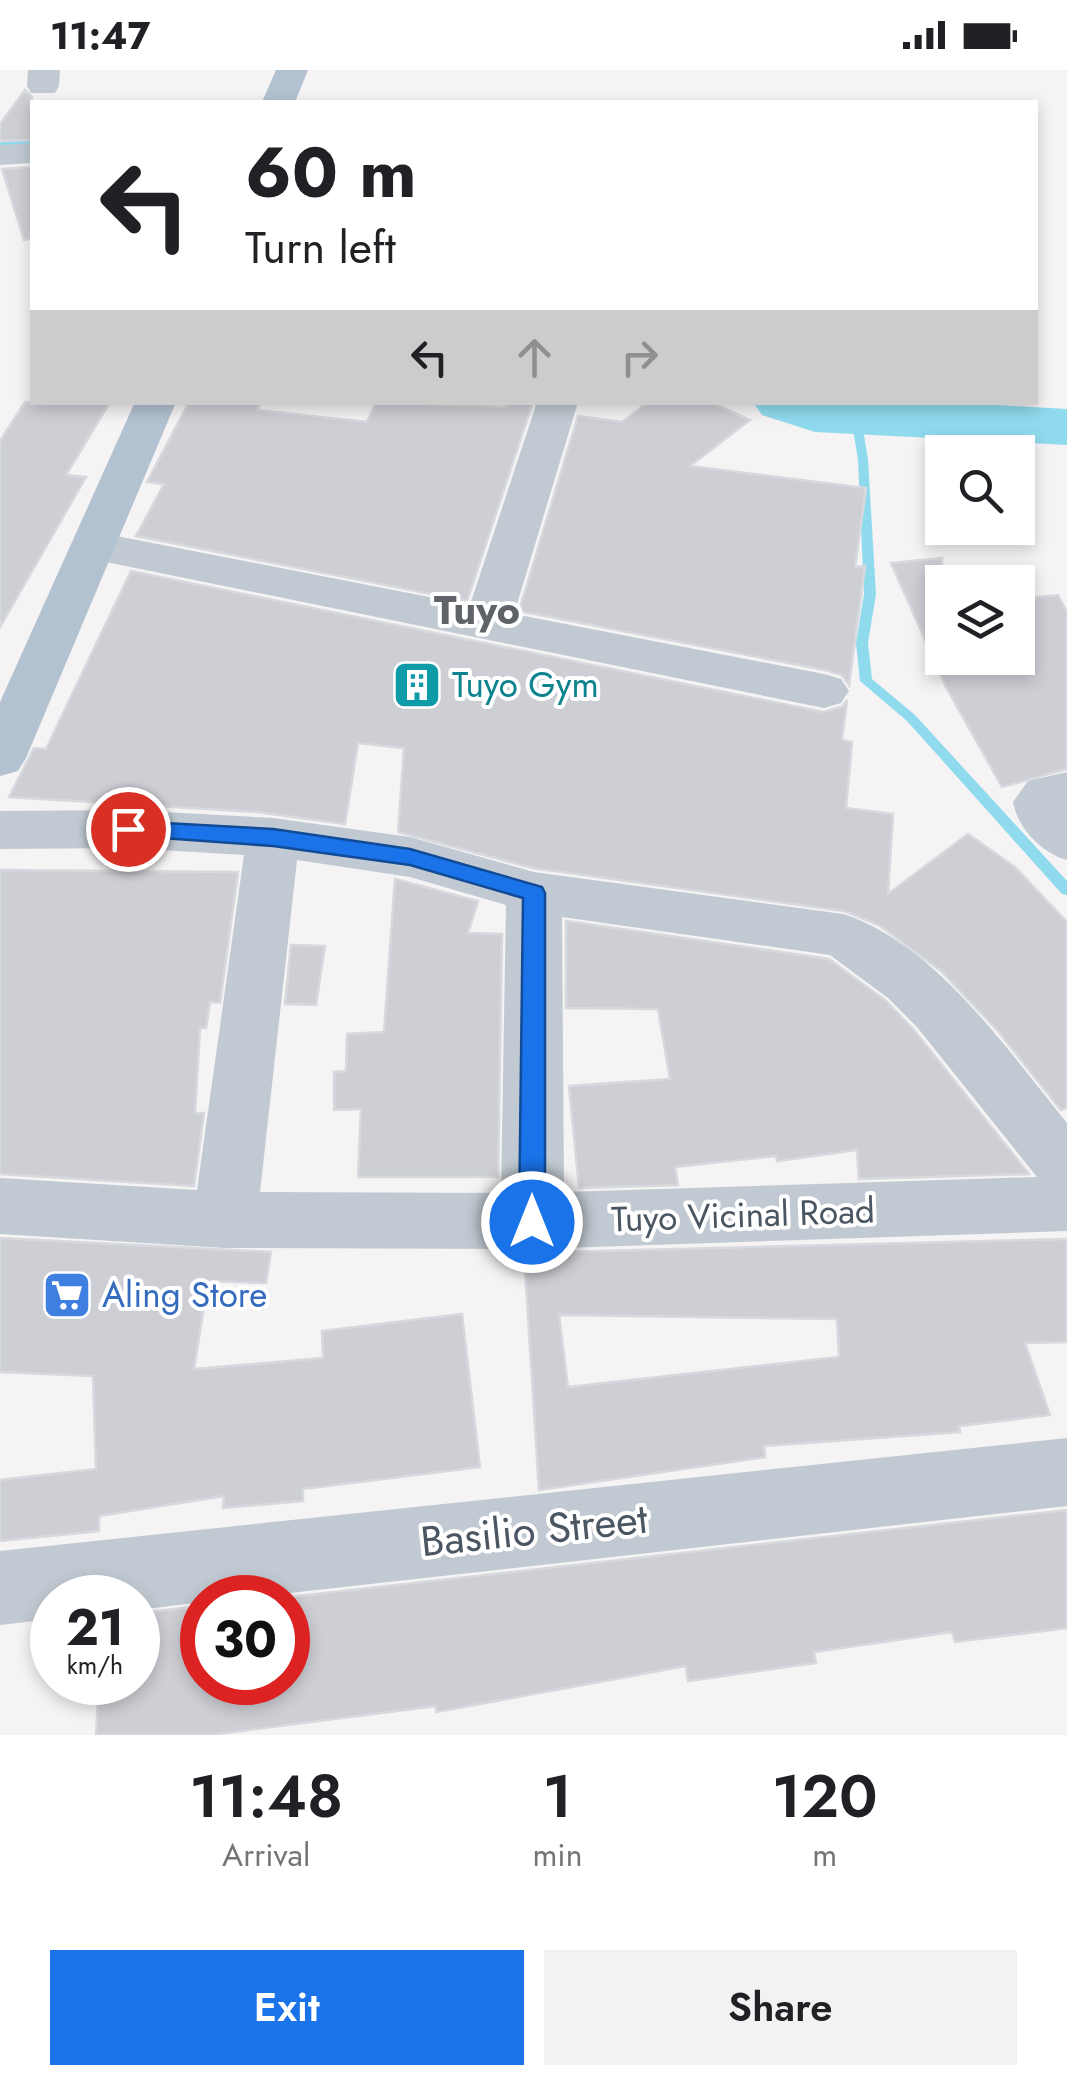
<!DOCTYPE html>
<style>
:root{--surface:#fff;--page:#f2f2f2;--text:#202124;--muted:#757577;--accent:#1a73e8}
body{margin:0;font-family:Jost,sans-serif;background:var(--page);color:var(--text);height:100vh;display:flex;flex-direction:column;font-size:38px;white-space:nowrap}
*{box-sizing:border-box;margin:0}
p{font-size:32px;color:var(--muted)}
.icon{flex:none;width:55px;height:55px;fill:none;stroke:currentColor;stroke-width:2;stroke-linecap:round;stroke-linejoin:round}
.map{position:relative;height:1665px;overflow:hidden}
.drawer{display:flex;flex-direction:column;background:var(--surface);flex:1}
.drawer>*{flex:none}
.hud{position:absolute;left:30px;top:30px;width:1008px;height:305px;border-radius:0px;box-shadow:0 5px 15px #0003;background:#fff;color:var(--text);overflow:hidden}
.buttons{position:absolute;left:925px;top:365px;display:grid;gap:20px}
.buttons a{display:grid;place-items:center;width:110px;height:110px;border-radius:0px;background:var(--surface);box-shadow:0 5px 15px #0003;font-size:50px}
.speed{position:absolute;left:30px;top:1505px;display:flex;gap:20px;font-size:50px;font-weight:700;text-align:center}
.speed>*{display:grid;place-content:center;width:130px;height:130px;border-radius:50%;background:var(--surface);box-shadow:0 5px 15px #0003;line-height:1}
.speed small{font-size:25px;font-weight:400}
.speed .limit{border:15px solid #d22;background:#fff;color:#111}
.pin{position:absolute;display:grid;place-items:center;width:85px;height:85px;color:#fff;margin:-42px;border:5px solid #fff;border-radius:50%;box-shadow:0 2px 10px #0007}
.me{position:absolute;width:110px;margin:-55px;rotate:0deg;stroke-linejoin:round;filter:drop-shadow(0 0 8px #0008)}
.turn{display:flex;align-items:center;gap:35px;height:210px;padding:0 50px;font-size:45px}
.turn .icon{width:130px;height:130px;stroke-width:2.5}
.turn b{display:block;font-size:70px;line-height:85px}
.lanes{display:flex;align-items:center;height:95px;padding:0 50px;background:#0003;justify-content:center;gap:50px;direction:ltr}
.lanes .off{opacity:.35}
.eta{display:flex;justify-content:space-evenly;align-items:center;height:170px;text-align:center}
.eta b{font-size:60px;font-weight:600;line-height:70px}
.button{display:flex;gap:20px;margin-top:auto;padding:20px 50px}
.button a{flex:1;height:115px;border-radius:0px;background:var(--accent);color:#fff;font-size:40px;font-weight:600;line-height:115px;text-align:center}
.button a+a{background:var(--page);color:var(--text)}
.status{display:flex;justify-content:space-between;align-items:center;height:70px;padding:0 50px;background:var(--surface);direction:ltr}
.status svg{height:28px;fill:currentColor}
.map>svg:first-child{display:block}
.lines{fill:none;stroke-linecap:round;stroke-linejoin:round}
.stream{fill:#90daee;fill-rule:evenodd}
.river{fill:#90daee;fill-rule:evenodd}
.building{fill:#cdcfd5;stroke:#d7d9de;stroke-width:2.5;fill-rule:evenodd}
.minor{fill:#c1cad2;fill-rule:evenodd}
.major{fill:#b3c2d1;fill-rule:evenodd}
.route{fill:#1a73e8;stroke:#114b97;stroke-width:2.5}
.labels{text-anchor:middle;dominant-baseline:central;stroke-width:8;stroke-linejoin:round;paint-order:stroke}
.culture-label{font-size:35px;fill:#0d838f;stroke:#fff;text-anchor:start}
.street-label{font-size:35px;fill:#4a5661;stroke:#fff}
.shop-label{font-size:35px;fill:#366cbe;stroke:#fff;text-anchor:start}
.quarter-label{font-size:40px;font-weight:bold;fill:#5f6368;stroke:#fff}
.near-street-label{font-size:42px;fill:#4a5661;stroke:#fff}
</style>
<div class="status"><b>11:47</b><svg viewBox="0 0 49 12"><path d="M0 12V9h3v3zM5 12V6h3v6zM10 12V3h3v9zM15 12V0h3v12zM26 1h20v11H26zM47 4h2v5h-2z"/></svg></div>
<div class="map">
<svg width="1067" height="1665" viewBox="0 0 1067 1665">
<rect width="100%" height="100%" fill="#f5f3f3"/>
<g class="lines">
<polygon class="stream" points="856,343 861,346 868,390 876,524 868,573 872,609 915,645 1067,811 1067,825 1062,824 907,651 860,611 856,573 864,524 858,390 851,346"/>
<g class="river">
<polygon points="32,52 32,82 0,87 0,57"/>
<polygon points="753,332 945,332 1067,339 1067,375 815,362 762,345"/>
</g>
</g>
<g class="building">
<polygon points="25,20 32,27 32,70 0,71 0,54"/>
<polygon points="32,97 32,168 24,170 2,99"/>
<polygon points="25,332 110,332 66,405 86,407 0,557 0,371"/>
<polygon points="189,332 261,332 257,340 367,352 376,332 506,337 508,332 533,332 467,531 136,466 164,414 147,412"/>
<polygon points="648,332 711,332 750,350 690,396 866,418 855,497 865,496 849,615 842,605 825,600 519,541 578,346 622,352"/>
<polygon points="942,488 942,588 1018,588 1018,529 1058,525 1067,542 1067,699 1002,717 946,617 891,493"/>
<polygon points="131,501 823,642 842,637 847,630 842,670 852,672 846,738 893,744 888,824 968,764 1015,797 1067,852 1067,1038 1061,1040 997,960 941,901 879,855 844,841 533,798 398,762 404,678 358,673 345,754 257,742 9,727 34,678 46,679"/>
<polygon points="0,800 238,802 220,933 210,932 206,958 200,958 195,1043 204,1043 194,1116 0,1104"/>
<polygon points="395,809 478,831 468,863 502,864 498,1107 358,1107 361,1039 334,1040 334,1002 346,1001 347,964 384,962"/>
<polygon points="566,851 829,889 886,931 914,960 1029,1104 859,1109 857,1080 777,1091 776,1086 675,1097 678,1115 579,1118 569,1016 670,1009 658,939 566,938"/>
<polygon points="291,875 325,876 316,935 285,934"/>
<polygon points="0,1168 271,1182 266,1213 208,1211 194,1299 323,1288 322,1261 462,1244 480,1397 303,1419 303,1431 223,1438 224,1426 99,1446 99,1461 0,1471 0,1410 96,1399 93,1306 0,1302"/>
<path d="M 1067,1169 L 1067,1272 L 1025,1273 L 1050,1345 L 959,1356 L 960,1362 L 764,1376 L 765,1387 L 539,1420 L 524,1183 ZM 559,1245 L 837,1249 L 839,1287 L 568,1317 Z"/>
<polygon points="1067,1440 1067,1558 955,1572 952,1562 814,1582 816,1593 688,1611 686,1596 436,1642 436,1636 210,1665 96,1665 99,1612 138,1612 138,1543 202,1536 202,1612 288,1612 288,1527"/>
</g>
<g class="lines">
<g class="minor">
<polygon points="28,0 60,0 59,16 55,23 31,23 27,16"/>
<polygon points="32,73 32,93 0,95 0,75"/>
<polygon points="537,332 578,332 514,544 824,604 841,609 849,621 841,633 824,638 96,490 80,486 73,476 80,466 96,462 470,535"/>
<path d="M 1067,702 L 1067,790 C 1042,783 1018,759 1013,732 L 1028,711 Z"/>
<path d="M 128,740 L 273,748 L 410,767 L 534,802 L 843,844 C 935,873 1008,981 1067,1053 L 1067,1161 L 532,1179 L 225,1178 L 0,1164 L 0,1108 L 197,1120 L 244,785 L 128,778 L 0,779 L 0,741 ZM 297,790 L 410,807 L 506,835 L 501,1123 L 260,1122 ZM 562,847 L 830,885 L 888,928 L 917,957 L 1037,1107 L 564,1122 Z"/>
<polygon points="1067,1368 1067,1436 246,1528 202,1528 202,1532 138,1540 138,1528 52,1528 52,1549 0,1555 0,1481"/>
</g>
<g class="major">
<polygon points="276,0 308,0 295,32 262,32"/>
<polygon points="135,332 176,332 26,688 18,701 0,706 0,632"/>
</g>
</g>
<polygon class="route" points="128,751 273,759 410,779 542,817 545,823 545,1152 541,1160 532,1163 523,1160 519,1152 523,828 410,795 273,776 121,765 117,759 121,754"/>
<defs>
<g id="building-square" transform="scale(2.5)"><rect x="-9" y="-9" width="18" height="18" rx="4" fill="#0f9aa8" stroke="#fff"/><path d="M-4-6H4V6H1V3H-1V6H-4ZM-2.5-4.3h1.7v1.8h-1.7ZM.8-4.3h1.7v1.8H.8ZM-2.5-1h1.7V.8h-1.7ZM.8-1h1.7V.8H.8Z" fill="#fff"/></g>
<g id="supermarket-square" transform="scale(2.5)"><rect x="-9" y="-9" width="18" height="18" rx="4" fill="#3f7fe0" stroke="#fff"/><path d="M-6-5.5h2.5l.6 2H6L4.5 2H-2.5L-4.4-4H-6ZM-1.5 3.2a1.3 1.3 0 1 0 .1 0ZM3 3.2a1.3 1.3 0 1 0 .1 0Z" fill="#fff"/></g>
</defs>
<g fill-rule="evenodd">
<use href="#building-square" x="417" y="615"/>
<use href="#supermarket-square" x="67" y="1225"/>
</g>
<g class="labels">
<g class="culture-label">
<text x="452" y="615">Tuyo Gym</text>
</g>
<g class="street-label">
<text transform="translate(743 1145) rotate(-2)">Tuyo Vicinal Road</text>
</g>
<g class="shop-label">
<text x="102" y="1225">Aling Store</text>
</g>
<g class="quarter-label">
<text x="477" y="540">Tuyo</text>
</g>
<g class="near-street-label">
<text transform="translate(534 1460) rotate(-6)">Basilio Street</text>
</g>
</g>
</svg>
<div class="buttons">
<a><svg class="icon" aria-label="search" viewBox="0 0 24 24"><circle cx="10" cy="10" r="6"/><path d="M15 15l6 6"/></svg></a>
<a><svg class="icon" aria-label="layers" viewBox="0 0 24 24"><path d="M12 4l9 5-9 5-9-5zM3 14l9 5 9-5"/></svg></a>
</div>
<div class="speed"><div>21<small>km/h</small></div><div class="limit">30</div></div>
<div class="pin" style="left:128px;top:759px;background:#d93025"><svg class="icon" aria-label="arrive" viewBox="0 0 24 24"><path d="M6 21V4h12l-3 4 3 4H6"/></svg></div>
<svg class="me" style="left:532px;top:1152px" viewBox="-20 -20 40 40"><circle r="17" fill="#1a73e8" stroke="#fff" stroke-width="3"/><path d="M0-11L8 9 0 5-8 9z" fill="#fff"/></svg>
<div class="hud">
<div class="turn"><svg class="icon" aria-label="left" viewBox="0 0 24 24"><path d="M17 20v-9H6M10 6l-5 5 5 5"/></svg><div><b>60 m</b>Turn left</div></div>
<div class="lanes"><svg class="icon" aria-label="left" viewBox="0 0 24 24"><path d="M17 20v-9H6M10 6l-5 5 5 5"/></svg><svg class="icon off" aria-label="ahead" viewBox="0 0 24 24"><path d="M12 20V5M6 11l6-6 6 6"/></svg><svg class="icon off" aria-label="right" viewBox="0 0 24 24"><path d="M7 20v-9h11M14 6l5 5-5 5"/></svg></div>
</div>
</div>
<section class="drawer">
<div class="eta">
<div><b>11:48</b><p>Arrival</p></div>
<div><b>1</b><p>min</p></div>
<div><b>120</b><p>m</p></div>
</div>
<div class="button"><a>Exit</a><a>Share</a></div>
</section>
